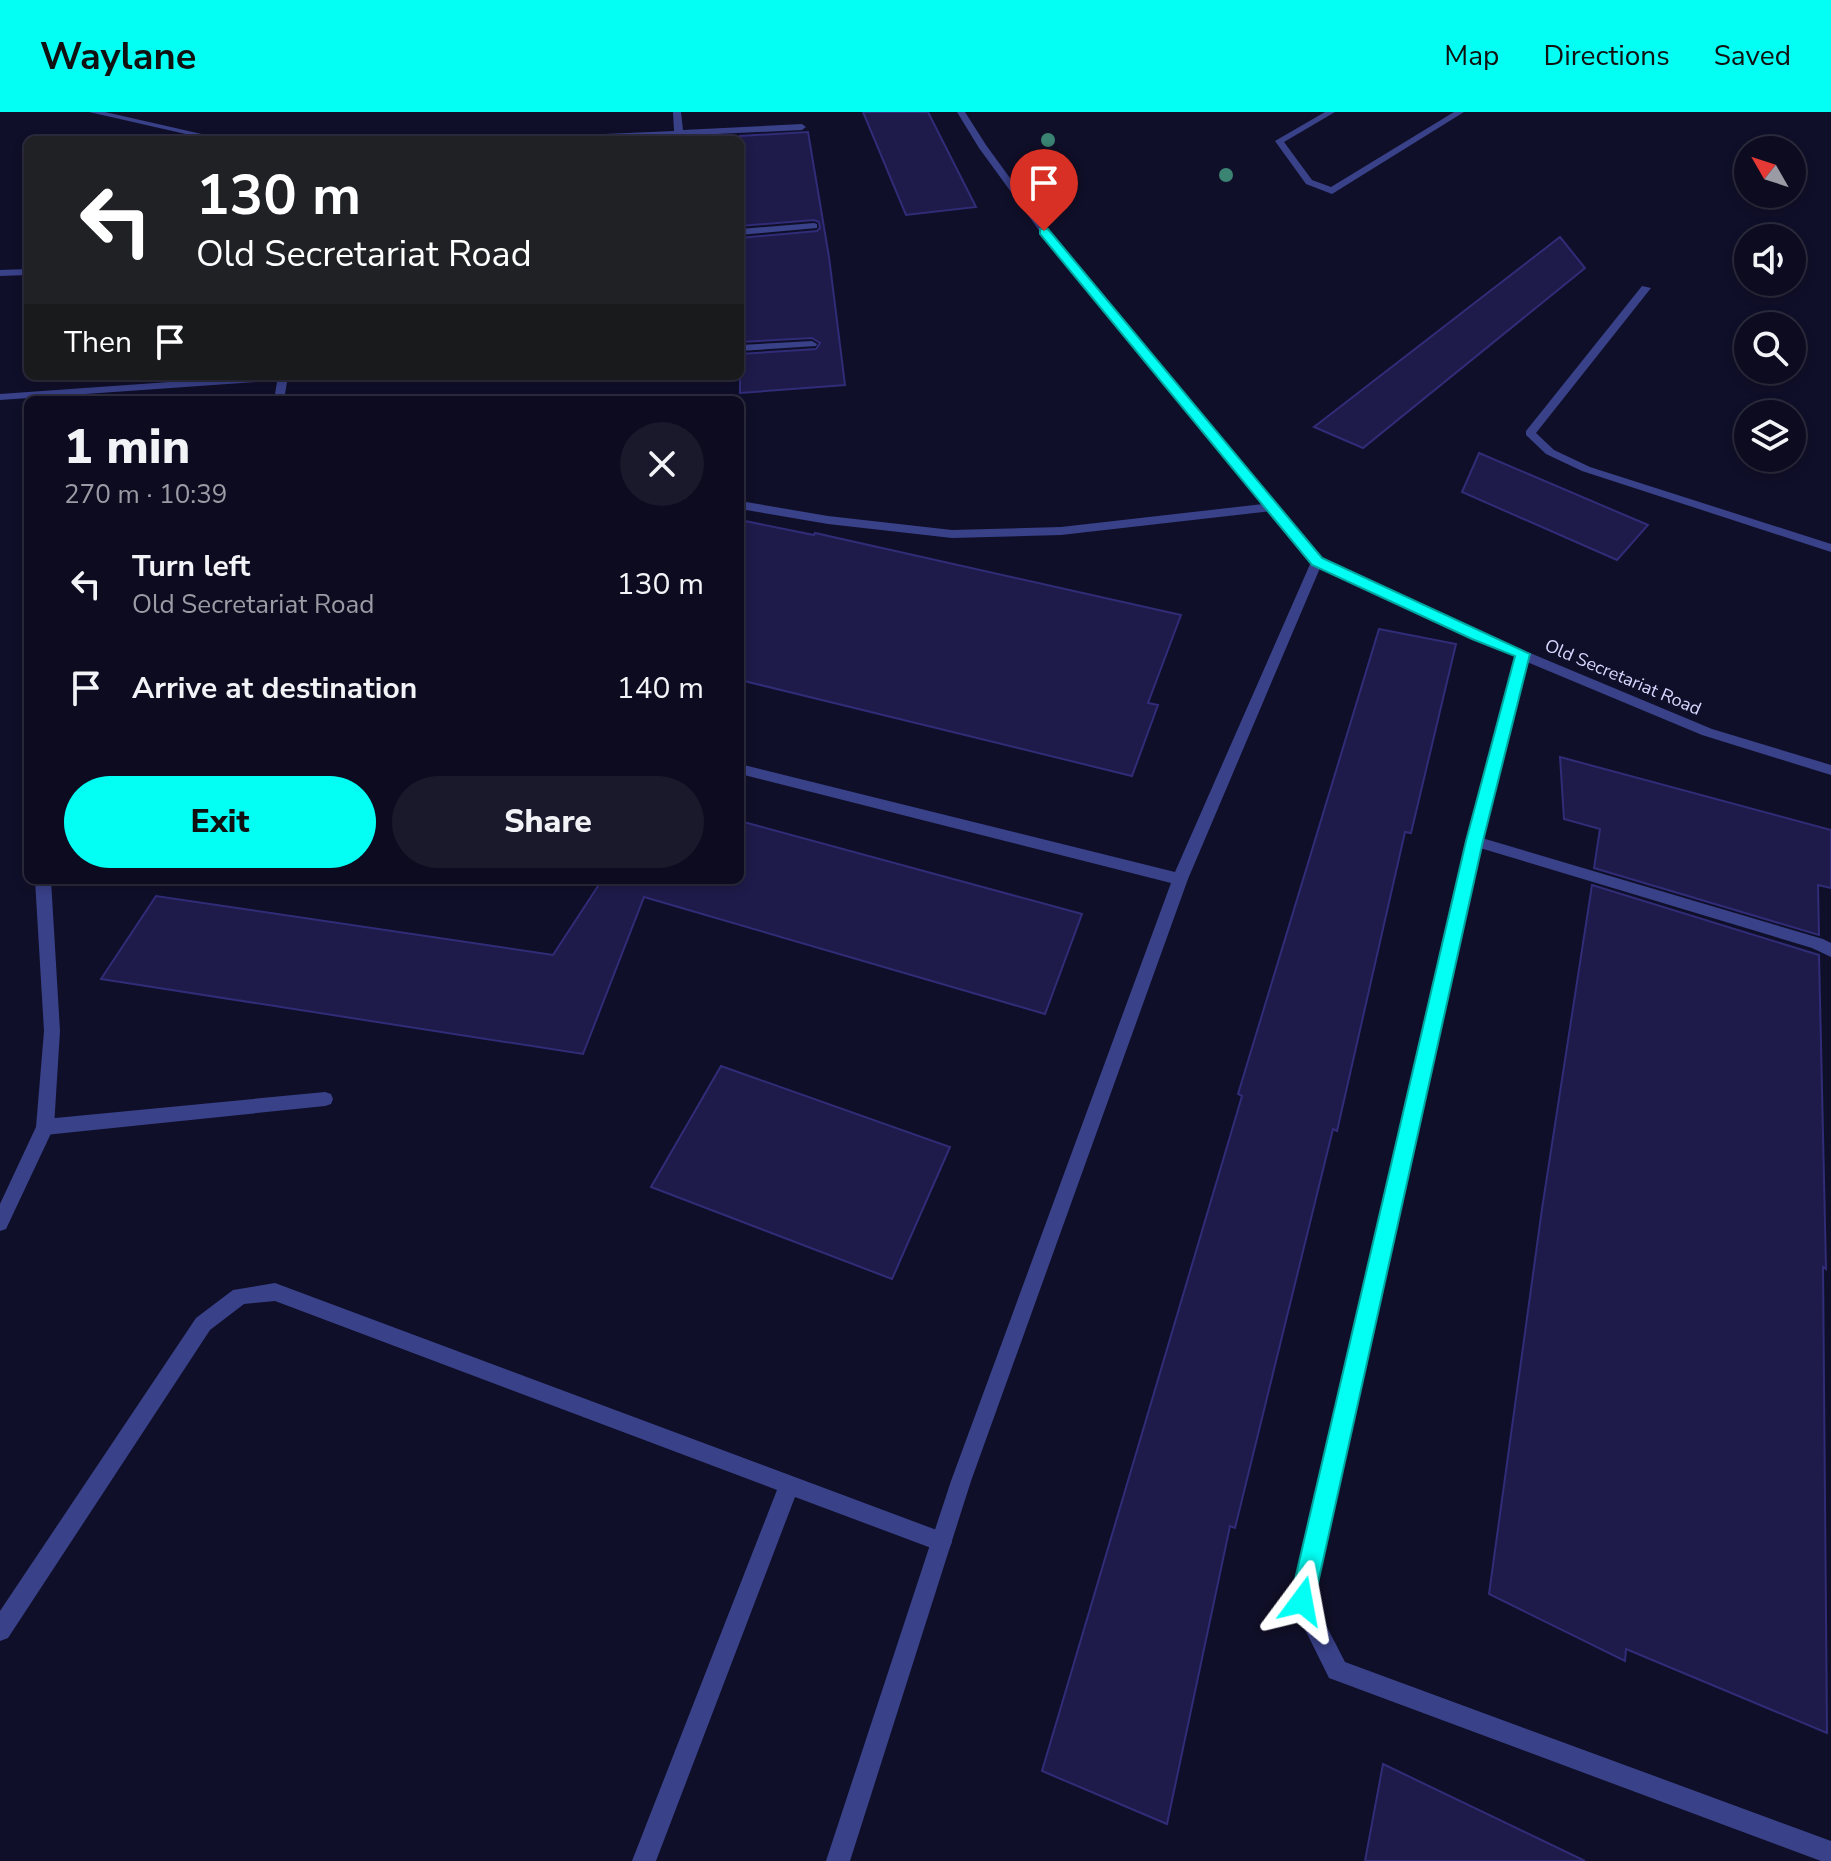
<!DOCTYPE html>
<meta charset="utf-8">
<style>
:root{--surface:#0c0b1f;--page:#1a192c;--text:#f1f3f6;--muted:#9a9ba4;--line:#2c2b3d;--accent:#03fff4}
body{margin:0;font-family:"Nunito Sans",sans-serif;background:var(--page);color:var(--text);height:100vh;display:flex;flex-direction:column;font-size:30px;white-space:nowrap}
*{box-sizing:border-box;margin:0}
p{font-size:26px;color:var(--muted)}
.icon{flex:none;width:44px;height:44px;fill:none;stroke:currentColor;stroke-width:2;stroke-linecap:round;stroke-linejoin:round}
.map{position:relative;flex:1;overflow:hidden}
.panel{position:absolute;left:24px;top:284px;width:720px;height:488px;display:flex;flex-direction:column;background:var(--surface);border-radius:12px;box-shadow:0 4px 12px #0003,0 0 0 2px var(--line)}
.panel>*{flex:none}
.top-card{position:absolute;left:24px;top:24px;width:720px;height:244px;border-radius:12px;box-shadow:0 4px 12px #0003,0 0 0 2px var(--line);background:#202124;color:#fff;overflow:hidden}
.needle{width:52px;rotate:309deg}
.buttons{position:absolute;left:1734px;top:24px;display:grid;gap:16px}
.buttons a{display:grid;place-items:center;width:72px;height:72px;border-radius:50%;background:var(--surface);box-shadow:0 4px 12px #0003,0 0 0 2px var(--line);font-size:40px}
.pin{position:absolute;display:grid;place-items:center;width:68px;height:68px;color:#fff;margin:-82px -34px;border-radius:50% 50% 50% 0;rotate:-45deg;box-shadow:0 0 8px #0007}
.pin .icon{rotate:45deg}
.me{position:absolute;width:88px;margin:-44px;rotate:13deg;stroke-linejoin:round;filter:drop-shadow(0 0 6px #0008)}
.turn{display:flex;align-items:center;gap:28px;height:168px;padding:0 40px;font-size:36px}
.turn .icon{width:104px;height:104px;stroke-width:2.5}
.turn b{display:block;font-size:56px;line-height:68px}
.then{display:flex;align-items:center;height:76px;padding:0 40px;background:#0003;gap:16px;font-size:30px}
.round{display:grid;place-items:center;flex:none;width:84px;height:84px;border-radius:42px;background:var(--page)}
.headline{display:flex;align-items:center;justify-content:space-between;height:136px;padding:0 40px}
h1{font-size:48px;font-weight:800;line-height:60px}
.button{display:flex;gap:16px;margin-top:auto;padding:16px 40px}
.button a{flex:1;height:92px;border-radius:48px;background:var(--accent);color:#111;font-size:32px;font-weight:800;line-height:92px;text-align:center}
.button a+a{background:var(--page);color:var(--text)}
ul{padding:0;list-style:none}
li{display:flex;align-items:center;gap:24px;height:104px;padding:0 40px}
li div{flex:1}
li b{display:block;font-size:30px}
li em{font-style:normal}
header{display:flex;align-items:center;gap:48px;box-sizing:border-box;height:112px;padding:0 40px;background:var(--accent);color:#111}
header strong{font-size:38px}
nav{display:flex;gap:44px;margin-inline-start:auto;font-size:28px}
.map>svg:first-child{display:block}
.building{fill:#1e1b4a;stroke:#302c77;stroke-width:2}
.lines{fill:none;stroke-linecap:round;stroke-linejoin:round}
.service{fill:#394189;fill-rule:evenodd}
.minor{fill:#394189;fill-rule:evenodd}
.tree{fill:#3b8473}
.route{fill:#03fff4;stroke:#02a69f;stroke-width:2}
.labels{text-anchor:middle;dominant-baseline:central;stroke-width:7;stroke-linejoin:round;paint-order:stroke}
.far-street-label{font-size:18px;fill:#d7d8ff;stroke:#100f29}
</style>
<header>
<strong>Waylane</strong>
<nav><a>Map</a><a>Directions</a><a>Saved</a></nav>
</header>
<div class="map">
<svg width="1831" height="1749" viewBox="0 0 1831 1749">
<rect width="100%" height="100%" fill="#100f29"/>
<g class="building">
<polygon points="863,0 928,0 976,95 906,103"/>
<polygon points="808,20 829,145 845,273 740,281 740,242 816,237 820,231 812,226 740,230 740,126 817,119 820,116 819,110 814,108 740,114 740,24"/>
<polygon points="1560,125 1585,156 1363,336 1314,315"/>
<polygon points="1479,341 1648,413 1617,448 1462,380"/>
<polygon points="740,408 814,423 815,421 1181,503 1148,591 1158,593 1132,664 740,568"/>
<polygon points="1379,517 1456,532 1411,721 1405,720 1337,1019 1333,1017 1235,1416 1230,1414 1167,1712 1042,1659 1242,984 1238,982"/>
<polygon points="1560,645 1831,718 1831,776 1818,773 1819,823 1594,756 1600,717 1564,707"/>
<polygon points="740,709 1082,802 1045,902 644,785 583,942 101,867 156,784 553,843 602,768 740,768"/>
<polygon points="1592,773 1819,843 1826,1157 1823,1155 1827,1621 1626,1537 1625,1549 1489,1482 1542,1097"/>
<polygon points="721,954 950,1035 892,1167 651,1075"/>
<polygon points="1383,1652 1585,1749 1365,1749"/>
</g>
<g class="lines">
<g class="service">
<polygon points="673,0 681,0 683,18 802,12 806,15 802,18 589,28 531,28 535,25 674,19"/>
<polygon points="1325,0 1335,0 1284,30 1312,68 1331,75 1454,0 1464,0 1332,82 1306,72 1275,29"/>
<polygon points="814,111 817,112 817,116 740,123 740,117"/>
<polygon points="28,157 28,163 0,164 0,158"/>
<polygon points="1642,174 1651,176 1536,321 1554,338 1590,355 1831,432 1831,440 1582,359 1546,342 1526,323 1526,319"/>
<polygon points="812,229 817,232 816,234 740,239 740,233"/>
<polygon points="254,264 305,264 300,267 0,288 0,282"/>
<polygon points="740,389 828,404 952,418 1061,415 1272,391 1278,395 1272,399 1061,423 952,426 828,412 740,397"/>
<polygon points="325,980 331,982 333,987 331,992 325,994 45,1023 39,1020 36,1015 39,1010 45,1007"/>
<polygon points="275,1171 942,1420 949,1423 952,1430 949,1437 942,1440 795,1385 656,1749 632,1749 777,1378 275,1189 244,1192 210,1218 8,1526 0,1529 0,1499 196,1206 233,1178"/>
</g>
<g class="minor">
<polygon points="89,0 105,0 228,28 212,28"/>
<polygon points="957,0 965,0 986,33 1047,117 1321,447 1482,521 1712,617 1831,653 1831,663 1702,623 1527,550 1482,726 1823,827 1831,831 1831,845 1812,836 1480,736 1313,1488 1345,1550 1831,1729 1831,1749 1821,1749 1329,1566 1291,1489 1467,729 1516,545 1320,456 1188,767 971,1369 850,1749 826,1749 951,1369 1171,771 740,662 740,652 1175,760 1311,450 1041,121 979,36"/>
<polygon points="278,264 288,264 284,288 274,288"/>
<polygon points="35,768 51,768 60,919 54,1015 6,1117 0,1119 0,1092 36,1015 44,919"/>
</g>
</g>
<g class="tree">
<circle cx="1048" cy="28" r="7"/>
<circle cx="1226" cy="63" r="7"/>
</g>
<polygon class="route" points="1040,117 1048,117 1322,446 1530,542 1483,729 1314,1489 1311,1498 1302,1501 1293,1498 1290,1489 1466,729 1515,544 1472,527 1312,453 1040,122"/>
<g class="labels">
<g class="far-street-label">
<text transform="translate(1623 565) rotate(23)">Old Secretariat Road</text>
</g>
</g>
</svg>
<div class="buttons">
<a><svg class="needle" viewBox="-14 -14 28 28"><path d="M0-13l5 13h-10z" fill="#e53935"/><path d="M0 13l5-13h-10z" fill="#9a9ba4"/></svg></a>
<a><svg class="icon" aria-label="sound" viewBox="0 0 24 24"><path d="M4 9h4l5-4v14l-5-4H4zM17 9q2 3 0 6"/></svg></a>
<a><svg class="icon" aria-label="search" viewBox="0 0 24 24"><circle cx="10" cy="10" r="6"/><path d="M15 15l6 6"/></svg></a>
<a><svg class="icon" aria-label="layers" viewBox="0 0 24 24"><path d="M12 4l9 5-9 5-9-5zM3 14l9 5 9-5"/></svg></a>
</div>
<div class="pin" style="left:1044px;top:119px;background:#d93025"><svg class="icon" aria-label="arrive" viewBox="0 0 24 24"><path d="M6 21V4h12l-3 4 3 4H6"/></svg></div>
<svg class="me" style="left:1302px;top:1489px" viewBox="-20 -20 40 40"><path d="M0-17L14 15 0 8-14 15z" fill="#03fff4" stroke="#fff" stroke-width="4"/></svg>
<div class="top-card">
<div class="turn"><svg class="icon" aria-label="left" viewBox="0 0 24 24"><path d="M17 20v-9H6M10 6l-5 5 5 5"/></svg><div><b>130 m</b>Old Secretariat Road</div></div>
<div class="then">Then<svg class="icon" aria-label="arrive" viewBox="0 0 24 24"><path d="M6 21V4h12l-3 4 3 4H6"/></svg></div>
</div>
<section class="panel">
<div class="headline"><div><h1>1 min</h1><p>270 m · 10:39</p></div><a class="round"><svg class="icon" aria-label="close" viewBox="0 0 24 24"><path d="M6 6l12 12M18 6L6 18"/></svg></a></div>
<ul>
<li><svg class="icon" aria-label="left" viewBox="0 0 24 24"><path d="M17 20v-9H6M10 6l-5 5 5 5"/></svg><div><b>Turn left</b><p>Old Secretariat Road</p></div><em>130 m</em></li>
<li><svg class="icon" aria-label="arrive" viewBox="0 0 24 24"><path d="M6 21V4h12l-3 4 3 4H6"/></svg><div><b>Arrive at destination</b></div><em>140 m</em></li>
</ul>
<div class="button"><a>Exit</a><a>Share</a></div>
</section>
</div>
